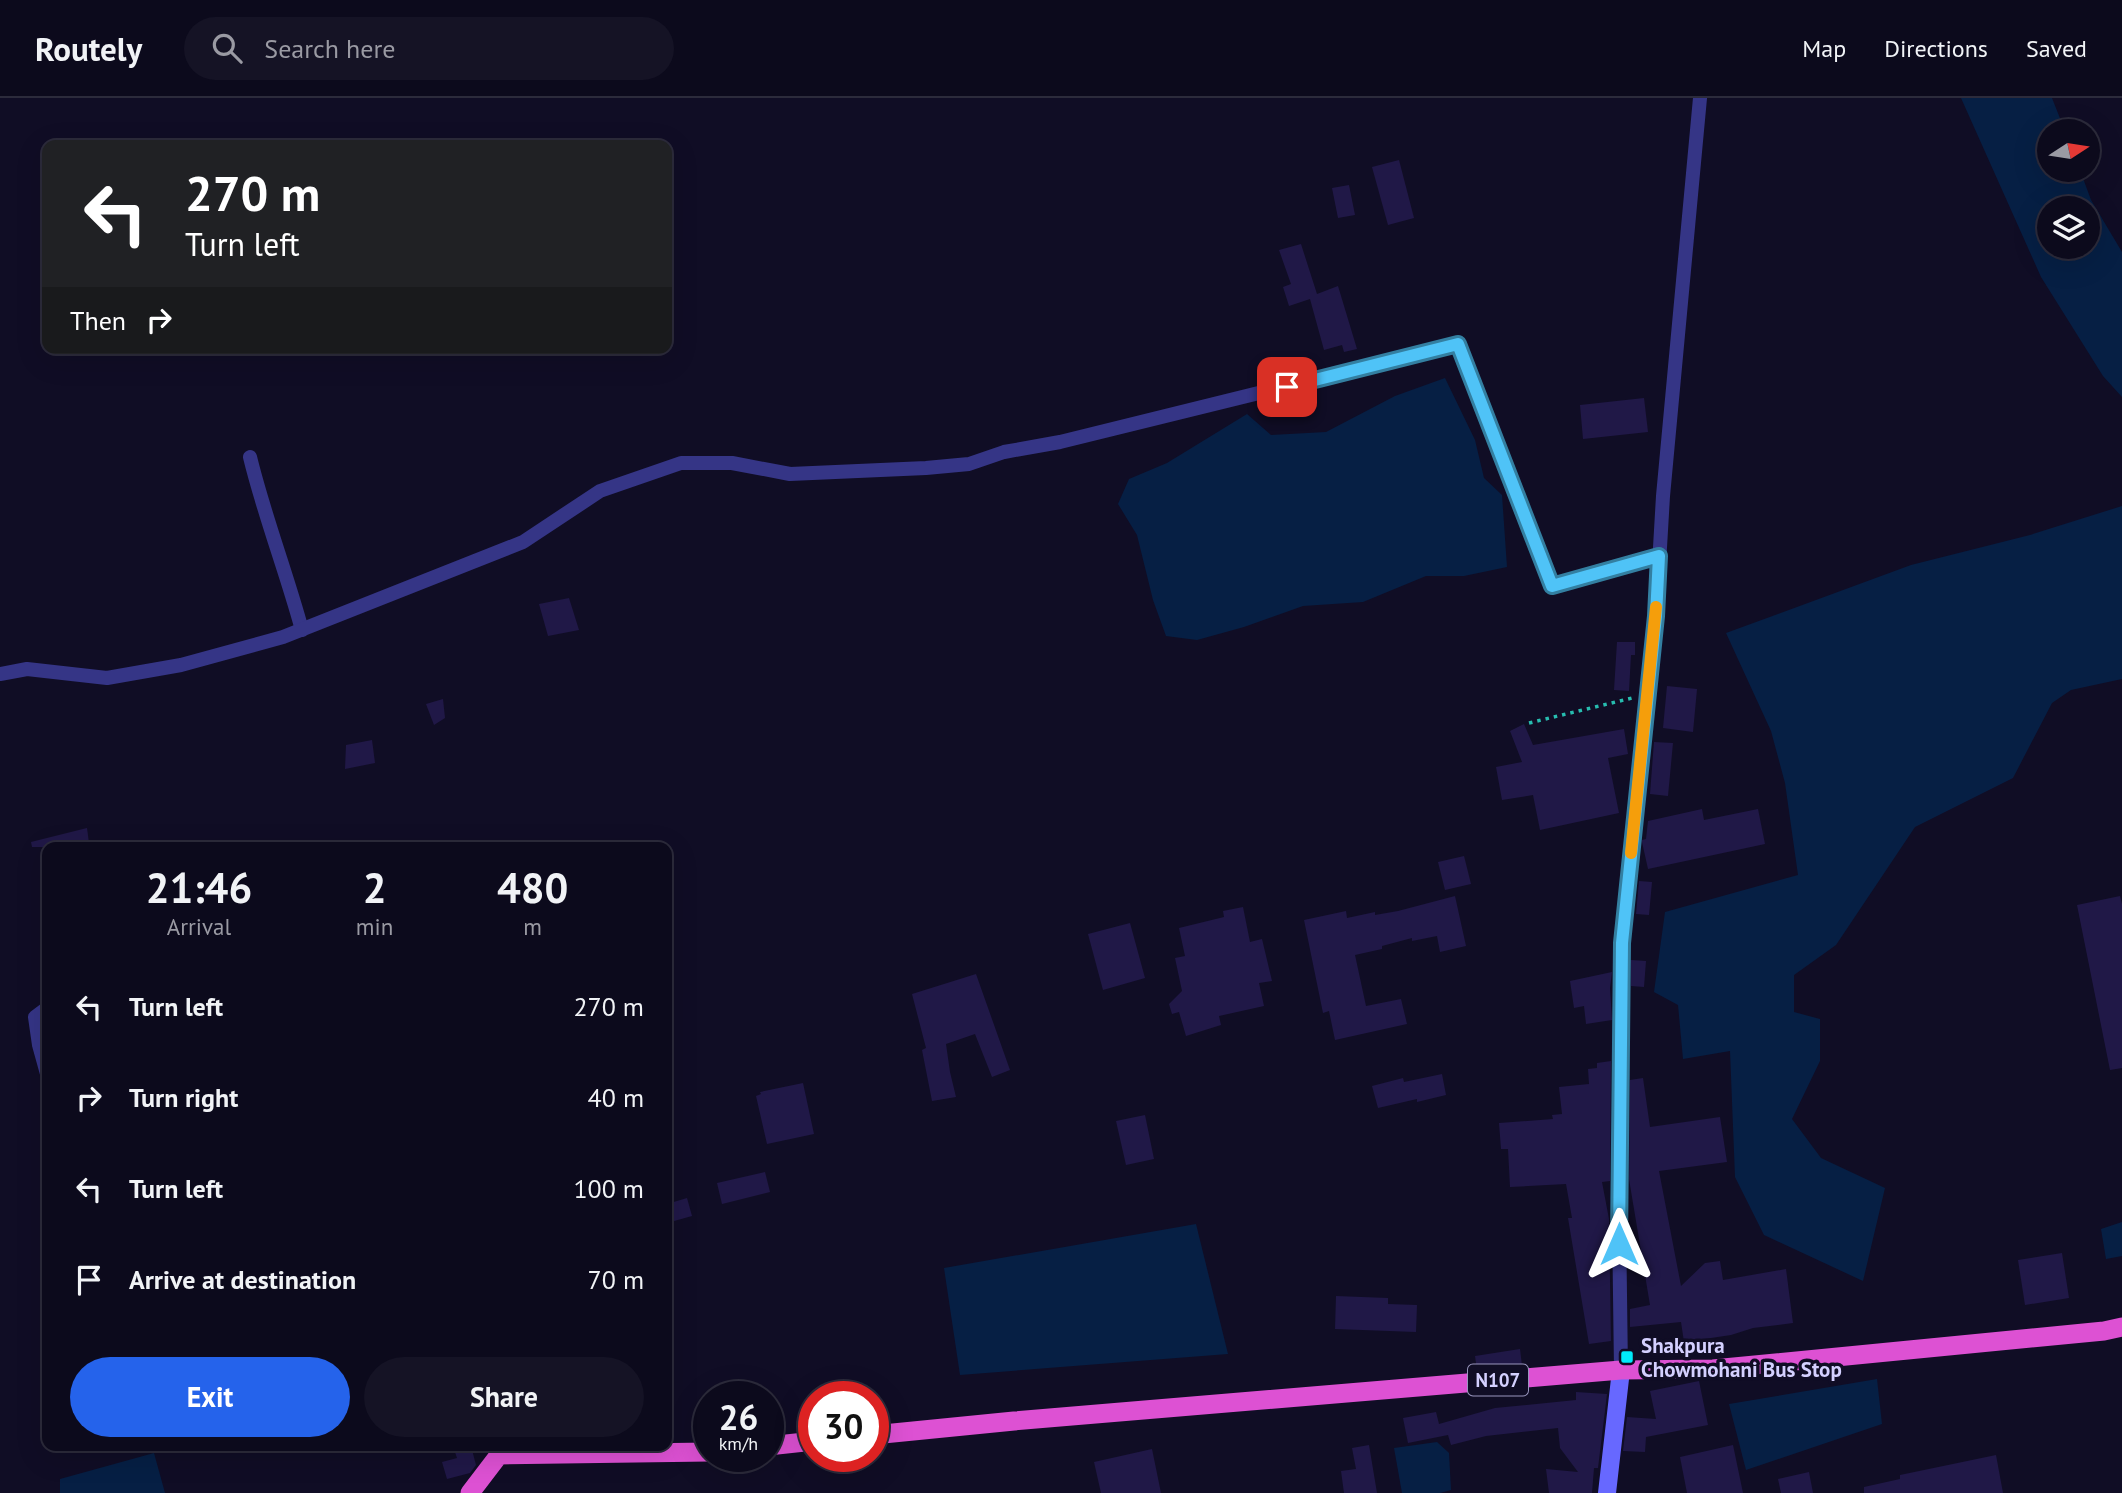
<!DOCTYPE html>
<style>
:root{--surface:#0c0a1c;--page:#151325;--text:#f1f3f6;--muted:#9a9aa3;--line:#2c2b3b;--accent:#2563eb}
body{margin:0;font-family:"PT Sans",sans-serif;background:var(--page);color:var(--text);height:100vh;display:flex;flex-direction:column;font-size:26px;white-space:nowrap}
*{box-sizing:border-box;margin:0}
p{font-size:23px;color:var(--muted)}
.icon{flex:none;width:38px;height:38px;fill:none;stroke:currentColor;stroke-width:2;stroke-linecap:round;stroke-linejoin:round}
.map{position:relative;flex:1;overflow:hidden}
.side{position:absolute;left:42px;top:744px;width:630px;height:609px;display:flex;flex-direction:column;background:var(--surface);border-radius:14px;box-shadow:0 7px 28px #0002,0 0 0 2px var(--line)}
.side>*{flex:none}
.top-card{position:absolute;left:42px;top:42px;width:630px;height:214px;border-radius:14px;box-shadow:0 7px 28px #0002,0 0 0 2px var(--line);background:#202124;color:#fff;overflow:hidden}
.needle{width:46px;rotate:78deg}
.fabs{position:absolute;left:2037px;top:21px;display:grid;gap:14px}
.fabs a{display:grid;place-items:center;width:63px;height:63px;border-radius:50%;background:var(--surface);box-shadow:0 7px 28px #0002,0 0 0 2px var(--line);font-size:35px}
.speed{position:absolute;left:693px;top:1283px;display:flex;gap:14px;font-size:35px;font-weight:700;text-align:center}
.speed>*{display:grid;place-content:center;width:91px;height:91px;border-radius:50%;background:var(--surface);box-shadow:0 7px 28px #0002,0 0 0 2px var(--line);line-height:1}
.speed small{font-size:18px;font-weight:400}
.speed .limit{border:10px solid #d22;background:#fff;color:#111}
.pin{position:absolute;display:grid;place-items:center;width:60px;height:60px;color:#fff;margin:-30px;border-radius:14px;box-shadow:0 4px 10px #0006}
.me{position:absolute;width:77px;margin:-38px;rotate:0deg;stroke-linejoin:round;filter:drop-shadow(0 0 5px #0008)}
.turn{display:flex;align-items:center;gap:24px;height:147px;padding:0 28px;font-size:32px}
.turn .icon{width:91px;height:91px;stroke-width:2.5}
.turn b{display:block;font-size:49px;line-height:60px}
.then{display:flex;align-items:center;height:66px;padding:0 28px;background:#0003;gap:14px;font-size:26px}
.eta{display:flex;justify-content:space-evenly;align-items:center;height:119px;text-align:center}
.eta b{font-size:42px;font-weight:700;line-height:49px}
.primary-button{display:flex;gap:14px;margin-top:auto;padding:14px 28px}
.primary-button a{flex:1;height:80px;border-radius:42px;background:var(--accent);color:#fff;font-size:28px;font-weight:700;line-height:80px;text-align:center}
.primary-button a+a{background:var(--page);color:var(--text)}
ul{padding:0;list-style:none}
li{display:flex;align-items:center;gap:21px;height:91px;padding:0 28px}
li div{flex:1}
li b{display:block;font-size:26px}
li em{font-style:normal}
header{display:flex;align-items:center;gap:42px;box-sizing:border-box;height:98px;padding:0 35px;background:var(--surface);border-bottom:2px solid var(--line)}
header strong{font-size:33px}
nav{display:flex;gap:38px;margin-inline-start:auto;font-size:24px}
.search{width:490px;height:63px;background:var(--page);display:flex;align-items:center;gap:18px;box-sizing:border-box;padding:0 24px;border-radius:38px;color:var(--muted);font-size:26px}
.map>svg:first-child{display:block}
.water{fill:#061f44;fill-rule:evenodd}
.building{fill:#201847}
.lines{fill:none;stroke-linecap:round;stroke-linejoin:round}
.path{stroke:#27bcaf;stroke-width:3.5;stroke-dasharray:3.5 5;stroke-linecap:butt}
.minor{stroke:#353586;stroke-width:14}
.secondary{stroke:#6768ff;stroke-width:18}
.trunk{stroke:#dd51d3;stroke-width:19}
.route-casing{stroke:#337fa1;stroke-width:18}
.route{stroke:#4fc3f7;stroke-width:12}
.slow{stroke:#f59e0b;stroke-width:12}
.poi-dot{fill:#00eafb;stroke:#100d25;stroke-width:2.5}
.labels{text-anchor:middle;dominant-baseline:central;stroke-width:7;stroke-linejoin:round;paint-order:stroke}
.shield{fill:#100d25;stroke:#9996be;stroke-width:2}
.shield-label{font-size:19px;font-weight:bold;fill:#d4d0ff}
.poi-label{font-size:21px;font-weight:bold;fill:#d4d0ff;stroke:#100d25;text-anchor:start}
</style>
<header>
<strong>Routely</strong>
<div class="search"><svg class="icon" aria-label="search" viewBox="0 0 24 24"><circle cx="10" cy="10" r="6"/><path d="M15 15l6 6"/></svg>Search here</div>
<nav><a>Map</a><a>Directions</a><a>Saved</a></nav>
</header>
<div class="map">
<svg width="2122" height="1395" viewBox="0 0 2122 1395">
<rect width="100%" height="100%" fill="#100d25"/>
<g class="water">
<path d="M 1961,0 L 2052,0 L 2065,33 L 2049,33 L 2049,72 L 2080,72 L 2091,102 L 2122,154 L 2122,299 L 2103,278 L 2041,179 ZM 2088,110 L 2088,149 L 2049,149 L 2049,110 Z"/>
<polygon points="1445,280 1475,342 1484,380 1502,397 1507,469 1464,478 1426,478 1363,504 1303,508 1244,529 1197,542 1166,538 1153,502 1137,437 1118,406 1129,381 1167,365 1247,316 1271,337 1326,334 1395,298"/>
<polygon points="2122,408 2122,581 2071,592 2052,605 2013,680 1915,729 1836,847 1794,877 1794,914 1820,921 1820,963 1792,1021 1821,1060 1885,1090 1863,1183 1764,1137 1735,1079 1730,953 1683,961 1678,907 1654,894 1665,814 1798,777 1785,685 1771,633 1726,535 1911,467 2030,437"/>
<polygon points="2122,1124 2122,1158 2106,1161 2101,1131"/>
<polygon points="1196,1126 1228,1256 960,1277 944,1170"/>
<polygon points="1877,1281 1882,1326 1746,1372 1729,1306"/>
<polygon points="1437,1344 1449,1355 1451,1392 1440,1395 1402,1395 1394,1350"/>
<polygon points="154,1355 165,1395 60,1395 60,1381"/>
</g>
<g class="building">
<polygon points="1399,62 1414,120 1388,127 1372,69"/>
<polygon points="1349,87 1355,117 1338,120 1332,90"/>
<polygon points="1301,146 1317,196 1338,188 1357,251 1344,254 1342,247 1324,252 1310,201 1289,208 1283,189 1291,186 1279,152"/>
<polygon points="1644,300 1648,334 1583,341 1580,307"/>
<polygon points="569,500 579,532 548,538 539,506"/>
<polygon points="1617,544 1635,544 1635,557 1631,557 1629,593 1614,592"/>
<polygon points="1667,588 1697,591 1693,634 1663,630"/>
<polygon points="443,601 445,620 434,627 426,606"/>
<polygon points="1524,626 1533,647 1624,631 1628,656 1608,660 1619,715 1540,732 1533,697 1502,702 1496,669 1522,664 1510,633"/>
<polygon points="372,642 375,665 345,671 346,647"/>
<polygon points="1654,644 1673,645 1668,698 1650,696"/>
<polygon points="1702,711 1704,722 1758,711 1765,746 1648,771 1642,744 1642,742 1646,741 1648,723"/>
<polygon points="87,730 89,745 74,749 32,749 31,744"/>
<polygon points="1464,758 1471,786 1445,792 1438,764"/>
<polygon points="1639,783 1652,784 1649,817 1636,816"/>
<polygon points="1455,798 1466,848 1440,854 1437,838 1412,843 1412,840 1382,848 1382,851 1355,857 1366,908 1401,901 1407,926 1335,942 1329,913 1323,915 1304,822 1346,813 1347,820 1375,814 1375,817 1398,813"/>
<polygon points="2120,798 2122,806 2122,970 2110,972 2077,807"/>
<polygon points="1243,809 1250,844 1262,841 1272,883 1259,885 1264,908 1219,918 1221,927 1186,938 1179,914 1172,916 1169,906 1182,893 1175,860 1185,858 1179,830 1224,819 1223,813"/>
<polygon points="1130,825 1145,880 1103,892 1088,836"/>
<polygon points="1631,862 1646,863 1644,889 1631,888"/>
<polygon points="1612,874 1610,890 1612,922 1586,926 1584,908 1574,910 1570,883"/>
<polygon points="976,876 1010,972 992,979 975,936 946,946 950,974 956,999 932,1003 922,952 926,950 912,896"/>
<polygon points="1611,963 1610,1083 1602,1084 1609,1121 1611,1243 1589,1246 1568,1120 1572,1120 1566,1086 1510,1089 1508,1051 1501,1051 1499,1025 1553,1021 1552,1017 1562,1016 1559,989 1589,986 1588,971 1597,970 1597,965"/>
<polygon points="1442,976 1446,997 1417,1004 1417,1001 1378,1010 1372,988 1403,980 1404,984"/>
<polygon points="1643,980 1650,1029 1720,1019 1727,1064 1659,1073 1681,1188 1705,1165 1720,1163 1723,1182 1786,1171 1793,1225 1753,1230 1731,1237 1684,1244 1681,1224 1630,1229 1630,1211 1650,1207 1629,1081 1630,982"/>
<polygon points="803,985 814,1036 767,1046 756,998 761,996 760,994"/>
<polygon points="1145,1017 1154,1061 1126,1067 1116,1023"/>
<polygon points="765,1074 770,1094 722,1106 717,1085"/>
<polygon points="687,1100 692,1118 667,1125 667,1106"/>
<polygon points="2062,1155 2069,1200 2025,1207 2018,1162"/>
<polygon points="1336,1198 1388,1200 1388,1206 1417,1207 1416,1234 1335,1231"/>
<polygon points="1520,1251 1522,1268 1477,1272 1475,1258"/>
<polygon points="1699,1283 1708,1327 1646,1339 1645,1354 1623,1353 1627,1319 1656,1321 1650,1293"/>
<polygon points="1576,1294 1607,1296 1598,1370 1594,1370 1592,1395 1549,1395 1546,1371 1578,1374 1560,1350 1558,1330 1486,1338 1451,1347 1448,1337 1408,1345 1403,1320 1436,1314 1439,1326 1495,1310 1576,1302"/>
<polygon points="1369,1347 1377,1395 1344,1395 1341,1373 1356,1371 1352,1350"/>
<polygon points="1733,1347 1743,1395 1687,1395 1680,1359"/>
<polygon points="453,1348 471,1348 476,1367 470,1375 447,1381 442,1364 457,1360"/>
<polygon points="1152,1351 1161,1395 1101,1395 1094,1364"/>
<polygon points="1996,1357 2003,1395 1864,1395 1864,1389 1900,1381 1900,1377"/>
<polygon points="1809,1374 1813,1395 1781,1395 1778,1381"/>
</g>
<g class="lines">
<polyline class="path" points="1529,625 1632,600"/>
<g class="minor">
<path d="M 250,359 C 264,417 286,473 302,532"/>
<polyline points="0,576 27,571 107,580 181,567 283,539 523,444 600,393 681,365 732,365 790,376 926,370 969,366 1004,354 1060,344 1458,246 1551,488 1659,458"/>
<polyline points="47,910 35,919 39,947 47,976"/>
<polyline points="1621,1272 1619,1121 1622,845 1656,518 1663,398 1700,0"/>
</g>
<polyline class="secondary" points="1607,1395 1621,1272"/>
<g class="trunk">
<polyline points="873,1337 1014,1323 1621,1272 1713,1271 2104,1233 2122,1229"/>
<polyline points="768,1348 814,1343"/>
<polyline points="470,1395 499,1357 709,1354"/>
</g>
</g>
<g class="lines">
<g class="route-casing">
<polyline id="route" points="1287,289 1458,246 1552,488 1659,458 1656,518 1622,845 1619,1146"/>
</g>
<use href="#route" class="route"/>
<polyline class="slow" points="1631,755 1656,509"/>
</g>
<rect class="poi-dot" x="1620" y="1252" width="14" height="14" rx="3.5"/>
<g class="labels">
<rect class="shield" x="1468" y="1266.5" width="60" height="31" rx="5"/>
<g class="shield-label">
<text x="1498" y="1282">N107</text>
</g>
<g class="poi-label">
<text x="1641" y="1247">Shakpura<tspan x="1641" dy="24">Chowmohani Bus Stop</tspan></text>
</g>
</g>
</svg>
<div class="fabs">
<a><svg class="needle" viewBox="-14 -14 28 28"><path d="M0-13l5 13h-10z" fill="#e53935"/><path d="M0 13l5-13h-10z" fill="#9a9aa3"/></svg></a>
<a><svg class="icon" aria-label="layers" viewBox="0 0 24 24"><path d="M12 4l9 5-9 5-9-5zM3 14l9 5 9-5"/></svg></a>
</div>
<div class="speed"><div>26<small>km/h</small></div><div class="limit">30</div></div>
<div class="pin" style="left:1287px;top:289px;background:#d93025"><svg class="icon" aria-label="arrive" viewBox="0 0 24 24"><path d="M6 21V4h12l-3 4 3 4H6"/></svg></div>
<svg class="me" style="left:1619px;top:1146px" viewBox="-20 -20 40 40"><path d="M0-17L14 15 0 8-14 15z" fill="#4fc3f7" stroke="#fff" stroke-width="4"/></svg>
<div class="top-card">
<div class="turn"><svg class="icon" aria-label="left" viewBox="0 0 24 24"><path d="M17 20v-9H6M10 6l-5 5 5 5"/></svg><div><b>270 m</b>Turn left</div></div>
<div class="then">Then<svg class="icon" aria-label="right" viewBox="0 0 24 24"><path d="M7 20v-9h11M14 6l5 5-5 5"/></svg></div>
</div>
<section class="side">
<div class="eta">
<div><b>21:46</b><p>Arrival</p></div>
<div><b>2</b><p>min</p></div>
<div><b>480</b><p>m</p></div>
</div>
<ul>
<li><svg class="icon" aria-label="left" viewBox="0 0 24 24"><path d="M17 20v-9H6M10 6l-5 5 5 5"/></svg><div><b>Turn left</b></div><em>270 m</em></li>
<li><svg class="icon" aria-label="right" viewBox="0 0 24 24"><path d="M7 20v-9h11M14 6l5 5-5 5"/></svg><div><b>Turn right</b></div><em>40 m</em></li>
<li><svg class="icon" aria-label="left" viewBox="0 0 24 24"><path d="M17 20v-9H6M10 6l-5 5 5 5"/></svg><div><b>Turn left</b></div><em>100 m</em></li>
<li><svg class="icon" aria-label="arrive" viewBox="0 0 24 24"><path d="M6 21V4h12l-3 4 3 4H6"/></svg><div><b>Arrive at destination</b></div><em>70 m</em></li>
</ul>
<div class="primary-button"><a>Exit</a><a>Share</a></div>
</section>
</div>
